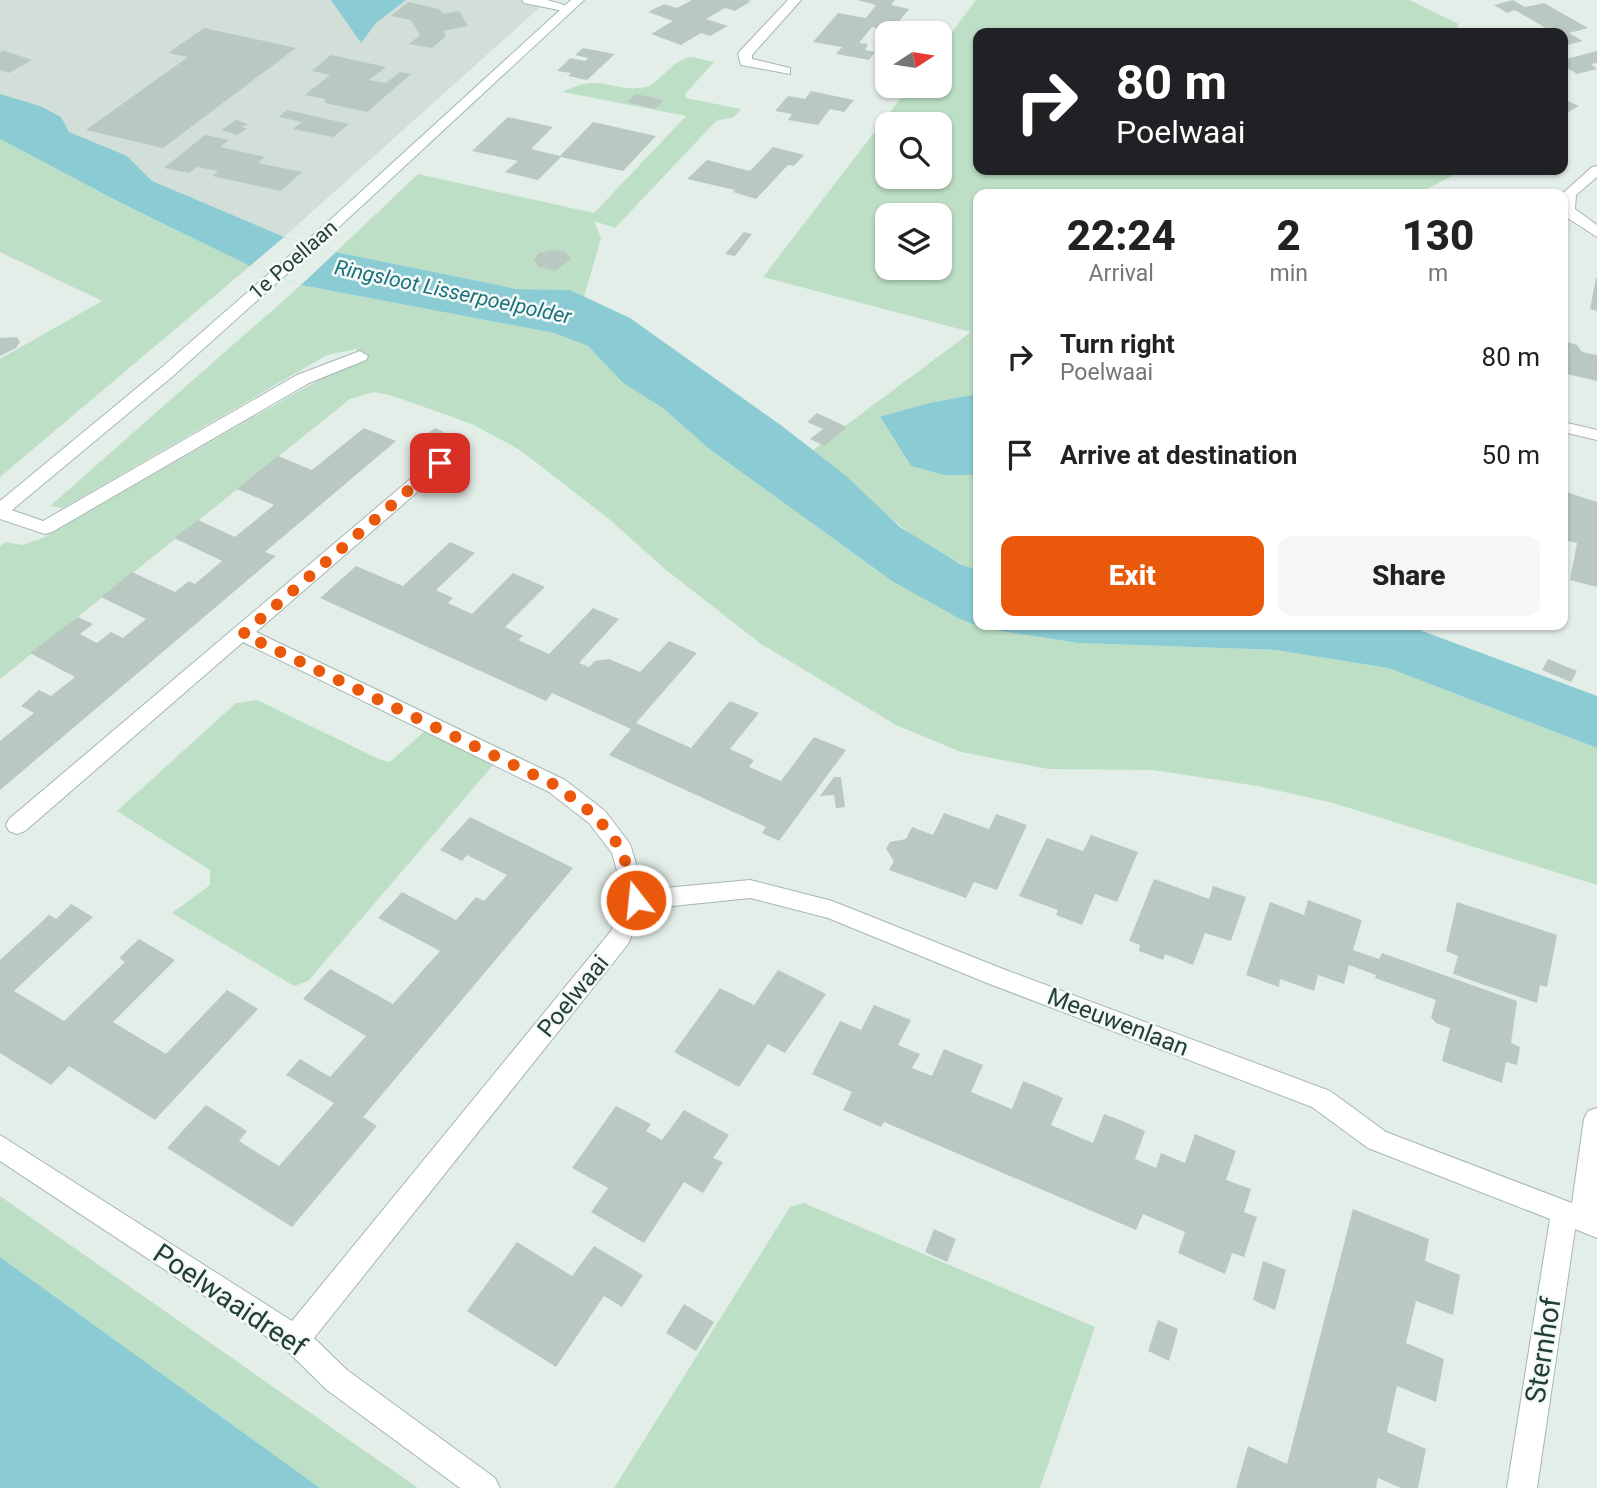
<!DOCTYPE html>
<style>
:root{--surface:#fff;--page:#f6f6f6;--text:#222;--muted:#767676;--accent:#ea580c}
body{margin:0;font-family:Roboto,sans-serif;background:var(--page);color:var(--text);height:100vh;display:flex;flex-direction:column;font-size:26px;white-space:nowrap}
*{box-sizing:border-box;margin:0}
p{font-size:23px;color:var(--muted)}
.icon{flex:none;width:38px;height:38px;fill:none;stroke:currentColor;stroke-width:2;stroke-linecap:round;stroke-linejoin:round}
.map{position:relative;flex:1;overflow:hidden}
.drawer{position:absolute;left:973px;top:189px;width:595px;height:441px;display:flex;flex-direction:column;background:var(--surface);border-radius:14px;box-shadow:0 2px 5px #0004}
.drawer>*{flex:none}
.hud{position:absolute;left:973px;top:28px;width:595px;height:147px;border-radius:14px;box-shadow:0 2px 5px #0004;background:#202124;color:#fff;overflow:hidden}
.needle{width:46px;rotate:78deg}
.controls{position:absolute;left:875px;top:21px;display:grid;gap:14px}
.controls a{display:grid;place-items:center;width:77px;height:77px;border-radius:14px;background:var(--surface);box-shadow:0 2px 5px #0004;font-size:35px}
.pin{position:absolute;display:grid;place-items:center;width:60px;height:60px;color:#fff;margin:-30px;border-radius:14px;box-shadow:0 4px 10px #0006}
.me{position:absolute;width:77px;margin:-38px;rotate:344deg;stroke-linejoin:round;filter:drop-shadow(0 0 5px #0008)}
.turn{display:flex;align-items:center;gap:24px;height:147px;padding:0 28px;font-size:32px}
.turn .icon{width:91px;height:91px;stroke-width:2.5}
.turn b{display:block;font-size:49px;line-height:60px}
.eta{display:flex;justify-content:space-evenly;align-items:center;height:119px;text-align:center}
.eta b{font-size:42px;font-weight:800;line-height:49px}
.button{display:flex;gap:14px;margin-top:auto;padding:14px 28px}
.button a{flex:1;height:80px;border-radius:14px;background:var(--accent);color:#fff;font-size:28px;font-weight:800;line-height:80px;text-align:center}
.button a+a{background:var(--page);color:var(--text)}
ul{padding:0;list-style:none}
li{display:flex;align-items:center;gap:21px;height:98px;padding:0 28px}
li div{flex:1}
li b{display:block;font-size:26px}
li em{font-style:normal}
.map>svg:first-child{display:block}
.built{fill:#d2ded8}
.green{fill:#bddfc5;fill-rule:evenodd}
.water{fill:#8bccd4}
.pier{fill:#e4eee9}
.building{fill:#b9c9c2}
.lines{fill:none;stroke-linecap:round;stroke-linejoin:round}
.street-casing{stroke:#a6b6b0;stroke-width:2}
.secondary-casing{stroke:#a2bab1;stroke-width:2}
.street{fill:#fff;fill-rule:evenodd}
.secondary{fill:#fff;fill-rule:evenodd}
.route{stroke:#ea580c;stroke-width:12;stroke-dasharray:0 21.6}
.labels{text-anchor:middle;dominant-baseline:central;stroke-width:5;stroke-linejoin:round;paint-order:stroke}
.far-street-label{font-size:21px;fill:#234037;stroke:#f5faf7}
.far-water-label{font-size:21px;font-style:italic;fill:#1b727e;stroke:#f5faf7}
.street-label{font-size:24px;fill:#234037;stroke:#f5faf7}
.near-street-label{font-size:28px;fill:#234037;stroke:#f5faf7}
</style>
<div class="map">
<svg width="1597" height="1488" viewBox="0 0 1597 1488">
<rect width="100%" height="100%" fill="#e4eee9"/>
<polygon class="built" points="0,0 548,0 284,237 265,246 0,98"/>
<g class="green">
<path d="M 976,0 L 1409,0 L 1459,24 L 1455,33 L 978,33 L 978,170 L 1463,170 L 1418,194 L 978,194 L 978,394 L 929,403 L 880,418 L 911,466 L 944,475 L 978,475 L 978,570 C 912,549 867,492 813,450 L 971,332 L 763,277 L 910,86 L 940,86 L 940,48 ZM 887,124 L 940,124 L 940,177 L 887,177 ZM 887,215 L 940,215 L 940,268 L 887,268 Z"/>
<path d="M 691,57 L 714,62 L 685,94 L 686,98 L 741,109 L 734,117 L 716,121 L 615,228 L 594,221 L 601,238 L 584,297 L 570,290 L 517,289 L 336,252 L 418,174 L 594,213 L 686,116 L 563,92 C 600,71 615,94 645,87 C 662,83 669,61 691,57 Z"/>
<polygon points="0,139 121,203 250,266 0,477 0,359 102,301 0,252"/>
<polygon points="301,285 554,333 588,346 623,383 664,409 708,448 892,581 986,629 1079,643 1276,650 1388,668 1597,748 1597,885 1333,803 1258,786 1153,770 1049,769 961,752 896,725 761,644 665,569 609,519 520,450 472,424 390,395 374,392 350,399 0,679 0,546 5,542 22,545 43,538 336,370 364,362 356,349 327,355 63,508 50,506"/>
<polygon points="257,700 381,760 390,762 426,730 494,764 308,981 294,986 172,913 210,885 210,870 117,811 236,703"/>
<polygon points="0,1196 418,1488 320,1488 0,1257"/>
<polygon points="804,1203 1095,1327 1040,1488 614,1488 790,1207"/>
</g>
<g class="water">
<polygon points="331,0 406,0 376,23 361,43"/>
<polygon points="0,94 40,106 61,117 69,132 127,156 152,181 284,237 336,252 517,289 570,290 630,318 782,426 845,475 900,527 960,564 978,570 978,625 1406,625 1597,696 1597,748 1388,668 1276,650 1079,643 986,629 960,619 892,581 708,448 664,409 623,383 588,346 554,333 301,285 250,266 121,203 0,139"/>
<polygon points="978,394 978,475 944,475 911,466 880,417 929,403"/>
<polygon points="0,1257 320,1488 0,1488"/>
</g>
<polygon class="pier" points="284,237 336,252 301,285 250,266"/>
<g class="building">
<polygon points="692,0 747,0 751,1 735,11 725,8 706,19 728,26 710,36 701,33 681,45 651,34 673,21 648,12 664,4 677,8"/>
<polygon points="857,0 895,0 891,5 909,9 896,25 885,23 881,29 872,27 859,43 868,44 865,50 875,52 869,60 836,54 842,47 813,42 838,13 866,18 876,5"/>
<polygon points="1513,0 1525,7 1544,3 1588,28 1569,33 1583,41 1563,46 1563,33 1554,33 1515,10 1507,13 1494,5"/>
<polygon points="408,2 439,9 443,14 459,11 468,26 443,31 446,36 432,48 409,44 420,35 411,20 391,16"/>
<polygon points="204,28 296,48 163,148 86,130 188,57 168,53"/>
<polygon points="583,48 615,54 587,80 568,76 571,73 557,71 570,58 585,61 588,58 575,55"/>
<polygon points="4,50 5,51 32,60 9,73 0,70 0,53"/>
<polygon points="1597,51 1597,63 1591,64 1597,69 1577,74 1563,65 1563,60"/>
<polygon points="331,55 386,67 369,80 386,83 400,72 411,74 367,112 325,103 325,99 305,95 330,75 312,71"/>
<polygon points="811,91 854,100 844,112 830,109 818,125 788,120 792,114 775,111 788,96 805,99"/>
<polygon points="636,94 664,100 655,109 627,102"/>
<polygon points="1563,99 1579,106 1563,115"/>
<polygon points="287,110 349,124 333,137 293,129 302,122 279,117"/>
<polygon points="508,117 553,127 531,149 560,156 593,122 656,136 623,171 561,157 538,180 505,172 518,161 472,151"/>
<polygon points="236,120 248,124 242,127 247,129 237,135 221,130"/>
<polygon points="205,135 229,140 220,147 265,157 258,163 302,172 281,191 212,176 218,171 197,167 189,173 164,168"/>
<polygon points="773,147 804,155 794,166 788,165 756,199 733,192 735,190 687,179 707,160 750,171"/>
<polygon points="744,232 752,234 735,256 725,254"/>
<polygon points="552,250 565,252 571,259 556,271 539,267 534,260 539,253"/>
<polygon points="1596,278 1597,278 1597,311 1590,309"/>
<polygon points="17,337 20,342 16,348 0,356 0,338"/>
<polygon points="1567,342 1577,345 1582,352 1597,355 1597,381 1563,373 1563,343"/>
<polygon points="817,413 847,427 824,446 810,439 823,429 807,422"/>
<polygon points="364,428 396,441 265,552 276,556 0,790 0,741 34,713 21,706 39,690 51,696 75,677 30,653 78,617 93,624 80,634 97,643 111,632 123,638 146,619 101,597 132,572 175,592 189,581 195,584 222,561 174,538 198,520 235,537 274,505 237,489 278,456 312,470"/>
<polygon points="435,428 446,433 434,442 423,437"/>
<polygon points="1563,491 1597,502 1597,587 1570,580 1577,543 1563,540"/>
<polygon points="450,542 475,553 436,590 453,598 448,603 472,614 513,573 545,587 505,627 523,636 518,640 549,654 593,608 619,619 579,663 589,667 595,661 609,659 640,672 669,641 697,653 636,723 691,748 730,701 759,713 730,749 754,760 749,767 781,781 814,737 846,750 779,841 762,833 766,827 609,755 631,729 552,693 546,701 320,598 356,566 403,586"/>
<polygon points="1548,659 1577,671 1571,682 1542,670"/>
<polygon points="834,777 841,777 845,807 836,808 834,795 820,796"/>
<polygon points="944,813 989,829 996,814 1027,825 997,890 974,882 966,898 889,870 894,861 886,849 890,842 906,839 912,827 933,835"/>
<polygon points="470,817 573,868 363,1117 377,1126 292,1227 167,1148 206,1105 247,1131 239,1141 279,1166 334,1103 286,1075 300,1059 330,1077 366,1036 303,999 330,969 393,1004 440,951 378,918 402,892 456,920 476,897 484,901 507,875 467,855 462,861 440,850"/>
<polygon points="1091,835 1138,852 1117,902 1095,894 1082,925 1056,915 1058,910 1019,896 1047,838 1083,851"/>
<polygon points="1154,879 1209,899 1213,886 1246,897 1231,941 1205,933 1193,965 1165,954 1163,960 1139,951 1140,945 1129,941"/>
<polygon points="1308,900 1362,920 1353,950 1379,959 1382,953 1517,1001 1511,1043 1520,1047 1517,1065 1506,1062 1502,1083 1442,1061 1450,1028 1436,1023 1431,1017 1436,1000 1375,978 1376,975 1349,965 1344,984 1318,975 1314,991 1280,979 1279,987 1246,975 1270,902 1304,915"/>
<polygon points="1457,902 1557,935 1547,987 1540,985 1537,1003 1453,974 1458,956 1446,951"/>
<polygon points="71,904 93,917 14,991 64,1021 125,962 119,958 139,939 175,960 113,1022 166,1054 227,990 258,1009 155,1120 69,1066 51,1085 0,1053 0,960 49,915 56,919"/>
<polygon points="778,970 826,994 785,1053 768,1044 739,1087 674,1052 720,988 754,1005"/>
<polygon points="874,1005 911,1020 898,1045 920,1054 912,1068 932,1076 944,1049 963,1057 983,1065 971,1092 1012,1109 1023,1081 1043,1089 1063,1098 1051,1125 1093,1143 1104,1114 1125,1122 1145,1131 1135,1159 1156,1168 1161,1153 1185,1163 1195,1134 1236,1151 1226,1180 1251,1189 1244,1212 1257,1217 1244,1257 1232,1253 1225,1274 1178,1253 1185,1232 1143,1214 1136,1230 884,1122 881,1127 843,1110 852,1092 812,1074 840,1021 861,1030"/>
<polygon points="616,1106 651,1124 646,1131 662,1140 684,1110 729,1135 713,1158 723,1162 703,1193 684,1182 644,1243 591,1212 608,1188 572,1168"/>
<polygon points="1353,1209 1429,1239 1425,1261 1460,1275 1453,1315 1416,1301 1406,1343 1444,1359 1436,1402 1397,1386 1387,1432 1426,1449 1418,1488 1401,1488 1378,1478 1376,1488 1236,1488 1248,1446 1287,1464"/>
<polygon points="934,1229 956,1239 947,1262 925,1252"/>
<polygon points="517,1242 572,1276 594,1246 643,1275 622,1307 604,1296 556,1367 467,1311"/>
<polygon points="1263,1261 1286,1270 1275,1310 1253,1300"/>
<polygon points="684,1304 714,1322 696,1351 666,1333"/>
<polygon points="1158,1320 1178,1329 1169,1361 1148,1351"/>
</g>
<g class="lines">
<g class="street-casing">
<g id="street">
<polygon points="522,0 547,0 575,8 569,12 524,3"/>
<polygon points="788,0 801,0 752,55 752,59 790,68 790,74 741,65 738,54 740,51"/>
<polygon points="1597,166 1597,177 1576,195 1575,209 1597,225 1597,237 1563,215 1562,194 1592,167"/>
<polygon points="360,351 368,356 366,360 309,383 52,532 45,534 0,519 0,506 43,521 297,375"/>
<polygon points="1563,422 1597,430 1597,440 1563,432"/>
<polygon points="440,457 446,459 449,463 446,467 256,632 565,780 605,811 630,844 644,890 750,880 832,901 1003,969 1330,1091 1386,1132 1572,1203 1584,1119 1588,1111 1597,1108 1597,1238 1575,1229 1537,1488 1507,1488 1550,1219 1368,1148 1312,1107 987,983 828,918 750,898 644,909 628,944 314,1338 347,1370 495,1478 500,1488 460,1488 327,1390 285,1349 0,1161 0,1135 292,1321 611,931 625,900 612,853 589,823 549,792 243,642 25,831 17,834 9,831 6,825 9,819 434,459"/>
</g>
</g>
<g class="secondary-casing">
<polygon id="secondary" points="571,0 584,0 339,227 173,376 6,515 0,517 0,501 161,368 329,221"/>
</g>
<use href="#street" class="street"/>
<use href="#secondary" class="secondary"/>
</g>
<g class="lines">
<polyline class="route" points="440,463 243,634 557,786 597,817 622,850 636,900"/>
</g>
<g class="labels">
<g class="far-street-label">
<text transform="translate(293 260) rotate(-41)">1e Poellaan</text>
</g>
<g class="far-water-label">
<text transform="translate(453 292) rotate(12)">Ringsloot Lisserpoelpolder</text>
</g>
<g class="street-label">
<text transform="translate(573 996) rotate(-51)">Poelwaai</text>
<text transform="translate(1118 1022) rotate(21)">Meeuwenlaan</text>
</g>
<g class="near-street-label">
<text transform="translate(230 1300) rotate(34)">Poelwaaidreef</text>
<text transform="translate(1543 1350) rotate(-81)">Sternhof</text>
</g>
</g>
</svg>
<div class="controls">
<a><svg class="needle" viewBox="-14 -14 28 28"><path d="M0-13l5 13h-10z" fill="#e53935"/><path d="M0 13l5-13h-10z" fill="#767676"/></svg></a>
<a><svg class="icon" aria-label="search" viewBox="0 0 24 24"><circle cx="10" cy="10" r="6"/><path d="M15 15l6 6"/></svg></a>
<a><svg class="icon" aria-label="layers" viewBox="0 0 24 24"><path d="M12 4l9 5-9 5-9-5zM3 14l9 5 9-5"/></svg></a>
</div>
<div class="pin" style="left:440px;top:463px;background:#d93025"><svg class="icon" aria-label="arrive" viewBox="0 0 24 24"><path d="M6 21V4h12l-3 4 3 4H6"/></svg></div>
<svg class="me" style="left:636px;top:900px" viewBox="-20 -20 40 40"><circle r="17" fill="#ea580c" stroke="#fff" stroke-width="3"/><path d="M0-11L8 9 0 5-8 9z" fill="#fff"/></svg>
<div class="hud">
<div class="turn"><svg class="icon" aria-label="right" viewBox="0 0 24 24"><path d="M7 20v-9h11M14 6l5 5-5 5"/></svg><div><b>80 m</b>Poelwaai</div></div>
</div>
<section class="drawer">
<div class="eta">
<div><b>22:24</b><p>Arrival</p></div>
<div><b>2</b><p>min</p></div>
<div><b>130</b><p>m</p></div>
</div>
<ul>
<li><svg class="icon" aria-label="right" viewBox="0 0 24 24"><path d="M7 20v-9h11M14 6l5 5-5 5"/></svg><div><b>Turn right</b><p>Poelwaai</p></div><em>80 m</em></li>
<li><svg class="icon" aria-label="arrive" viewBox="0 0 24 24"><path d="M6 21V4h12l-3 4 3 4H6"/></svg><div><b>Arrive at destination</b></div><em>50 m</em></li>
</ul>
<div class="button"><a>Exit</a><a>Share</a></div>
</section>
</div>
